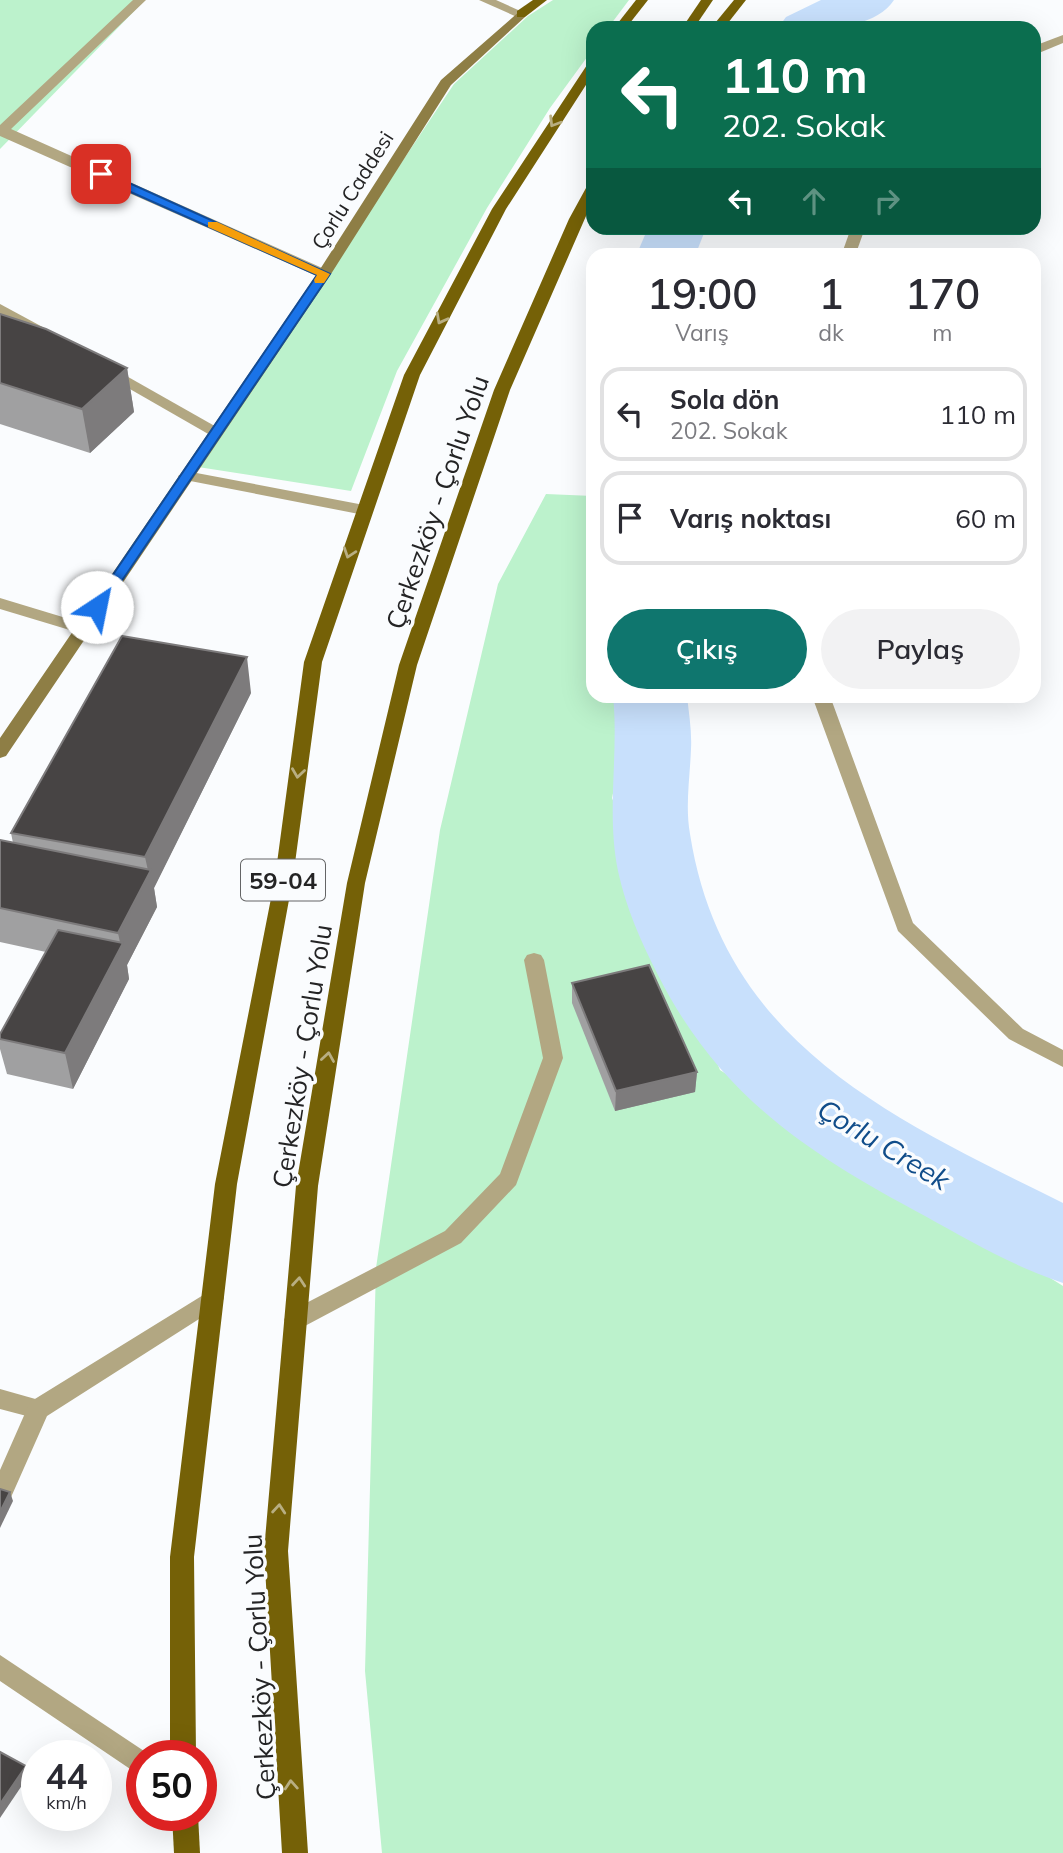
<!DOCTYPE html>
<html lang="tr">
<meta charset="utf-8">
<style>
:root{--surface:#fff;--page:#f2f2f3;--text:#2b2b33;--muted:#7c7c81;--line:#e1e1e2;--accent:#0f766e}
body{margin:0;font-family:Mulish,sans-serif;background:var(--page);color:var(--text);height:100vh;display:flex;flex-direction:column;font-size:26px;white-space:nowrap}
*{box-sizing:border-box;margin:0}
p{font-size:23px;color:var(--muted)}
.icon{flex:none;width:38px;height:38px;fill:none;stroke:currentColor;stroke-width:2;stroke-linecap:round;stroke-linejoin:round}
.map{position:relative;flex:1;overflow:hidden}
.side{position:absolute;left:586px;top:248px;width:455px;height:455px;display:flex;flex-direction:column;background:var(--surface);border-radius:21px;box-shadow:0 7px 28px #0002}
.side>*{flex:none}
.banner{position:absolute;left:586px;top:21px;width:455px;height:214px;border-radius:21px;box-shadow:0 7px 28px #0002;background:#0b6e4f;color:#fff;overflow:hidden}
.speed{position:absolute;left:21px;top:1740px;display:flex;gap:14px;font-size:35px;font-weight:700;text-align:center}
.speed>*{display:grid;place-content:center;width:91px;height:91px;border-radius:50%;background:var(--surface);box-shadow:0 7px 28px #0002;line-height:1}
.speed small{font-size:18px;font-weight:400}
.speed .limit{border:10px solid #d22;background:#fff;color:#111}
.pin{position:absolute;display:grid;place-items:center;width:60px;height:60px;color:#fff;margin:-30px;border-radius:14px;box-shadow:0 4px 10px #0006}
.me{position:absolute;width:77px;margin:-38px;rotate:34deg;stroke-linejoin:round;filter:drop-shadow(0 0 5px #0008)}
.turn{display:flex;align-items:center;gap:24px;height:147px;padding:0 21px;font-size:32px}
.turn .icon{width:91px;height:91px;stroke-width:2.5}
.turn b{display:block;font-size:49px;line-height:60px}
.lanes{display:flex;align-items:center;height:66px;padding:0 21px;background:#0003;justify-content:center;gap:35px;direction:ltr}
.lanes .off{opacity:.35}
.eta{display:flex;justify-content:space-evenly;align-items:center;height:119px;text-align:center}
.eta b{font-size:42px;font-weight:600;line-height:49px}
.button{display:flex;gap:14px;margin-top:auto;padding:14px 21px}
.button a{flex:1;height:80px;border-radius:42px;background:var(--accent);color:#fff;font-size:28px;font-weight:600;line-height:80px;text-align:center}
.button a+a{background:var(--page);color:var(--text)}
ul{padding:0;list-style:none}
li{display:flex;align-items:center;gap:21px;height:94px;margin:0 14px 10px;padding:0 7px;border:4px solid var(--line);border-radius:21px}
li div{flex:1}
li b{display:block;font-size:26px}
li em{font-style:normal}
.map>svg:first-child{display:block}
.green{fill:#bcf2cc}
.lines{fill:none;stroke-linecap:round;stroke-linejoin:round}
.river{fill:#c8e0fc;fill-rule:evenodd}
.service{fill:#b2a782;fill-rule:evenodd}
.minor{fill:#b2a782;fill-rule:evenodd}
.secondary{fill:#8e7e45;fill-rule:evenodd}
.primary{fill:#756107;fill-rule:evenodd}
.wall{fill:#a0a0a1}
.shaded-wall{fill:#7d7b7c}
.building{fill:#474444;stroke:#7d7b7c;stroke-width:2}
.oneway{stroke:#b8ae82}
.route{fill:#1a73e8;stroke:#114b97;stroke-width:2}
.slow{fill:#f59e0b}
.labels{text-anchor:middle;dominant-baseline:central;stroke-width:7;stroke-linejoin:round;paint-order:stroke}
.far-street-label{font-size:21px;fill:#242425;stroke:#fafcfe}
.shield{fill:#fafcfe;stroke:#646566;stroke-width:2}
.shield-label{font-size:24px;font-weight:bold;fill:#242425}
.street-label{font-size:26px;fill:#242425;stroke:#fafcfe}
.water-label{font-size:28px;font-style:italic;fill:#114d8a;stroke:#fafcfe}
</style>
<div class="map">
<svg width="1063" height="1853" viewBox="0 0 1063 1853">
<rect width="100%" height="100%" fill="#fafcfe"/>
<g class="green">
<polygon points="0,0 145,0 0,149"/>
<polygon points="553,0 629,0 608,28 593,28 593,49 550,108 487,208 397,371 351,491 198,467 454,84 528,16"/>
<polygon points="546,494 593,496 593,696 633,697 612,798 720,1070 1063,1286 1063,1853 382,1853 365,1671 376,1268 440,830 498,584"/>
</g>
<g class="lines">
<g class="river">
<path d="M 821,0 L 894,0 C 872,33 814,28 778,28 L 786,17 Z"/>
<polygon points="648,228 706,228 695,256 636,256"/>
<path d="M 613,696 L 687,696 C 689,714 692,732 691,749 C 690,777 685,806 690,834 C 723,1044 892,1118 1063,1203 L 1063,1283 C 1015,1267 970,1241 925,1216 C 809,1154 719,1096 658,975 C 641,942 626,908 618,871 C 606,812 619,755 613,696 Z"/>
</g>
<g class="service">
<polygon points="534,953 541,955 544,960 563,1058 516,1185 461,1243 303,1327 295,1329 287,1327 284,1320 287,1313 445,1231 500,1174 543,1058 524,960 527,955"/>
<polygon points="0,1389 46,1402 49,1409 46,1416 38,1419 0,1409"/>
</g>
<g class="minor">
<polygon points="133,0 146,0 11,129 329,271 329,277 319,277 0,136 0,125"/>
<polygon points="479,0 496,0 527,14 517,17"/>
<polygon points="1063,35 1063,43 1034,55 1034,46"/>
<polygon points="851,228 865,228 855,256 841,256"/>
<polygon points="0,304 50,331 52,334 45,338 40,337 0,314"/>
<polygon points="107,365 220,429 223,432 215,437 210,435 102,373 99,370"/>
<polygon points="186,471 364,505 372,510 364,515 180,479 178,476"/>
<polygon points="0,598 89,625 91,629 83,634 0,609"/>
<polygon points="812,696 830,696 913,923 1023,1029 1063,1050 1063,1067 1009,1039 898,931"/>
<polygon points="213,1289 221,1291 224,1298 221,1305 47,1416 8,1504 0,1508 0,1470 30,1402"/>
<polygon points="0,1655 150,1755 142,1755 142,1777 0,1681"/>
</g>
<polygon class="secondary" points="521,10 525,11 525,17 451,85 331,274 6,756 0,758 0,738 317,274 441,80"/>
<g class="primary">
<polygon points="533,0 547,0 525,17 517,17 517,11"/>
<polygon points="636,0 648,0 626,28 614,28"/>
<polygon points="701,0 713,0 694,28 682,28"/>
<polygon points="734,0 746,0 724,28 711,28"/>
<polygon points="593,61 593,74 506,209 420,375 322,662 293,878 237,1184 194,1557 196,1755 170,1755 170,1557 215,1184 275,878 304,662 404,375 492,209 587,65"/>
<polygon points="593,184 593,200 510,390 417,665 365,883 318,1186 288,1551 308,1853 282,1853 264,1551 296,1186 347,883 399,665 494,390 569,219 586,188"/>
<polygon points="172,1815 198,1815 200,1853 174,1853"/>
</g>
</g>
<g class="wall">
<polygon points="0,314 127,368 134,412 90,453 0,424"/>
<polygon points="251,693 154,888 157,907 127,965 129,979 73,1089 7,1074 0,1049 0,1034 46,952 0,942 0,840 13,843 11,833"/>
<polygon points="572,983 697,1072 695,1092 615,1111 572,1003"/>
</g>
<g class="shaded-wall">
<polygon points="127,368 134,412 90,453 82,409"/>
<polygon points="247,657 251,693 154,888 157,907 127,965 129,979 73,1089 65,1053 121,947 118,933 149,875 145,857"/>
<polygon points="697,1072 695,1092 615,1111 616,1091"/>
<polygon points="10,1492 13,1501 0,1528 0,1512"/>
<polygon points="26,1766 29,1775 0,1818 0,1804"/>
</g>
<g class="building">
<polygon points="0,314 46,329 127,368 82,409 0,383"/>
<polygon points="122,636 247,657 145,857 11,833"/>
<polygon points="0,840 151,870 118,933 0,908"/>
<polygon points="58,930 123,943 65,1053 0,1039 0,1034"/>
<polygon points="649,965 697,1072 616,1091 572,983"/>
<polygon points="0,1489 10,1492 0,1512"/>
<polygon points="0,1752 26,1766 0,1804"/>
</g>
<defs><path id="oneway-chevron" d="M-2-3.5L2.5 0L-2 3.5" fill="none" stroke-width="1.6" stroke-linecap="round" stroke-linejoin="round" transform="scale(1.75)"/></defs>
<g class="oneway">
<use href="#oneway-chevron" transform="translate(554 122) rotate(122)"/>
<use href="#oneway-chevron" transform="translate(441 319) rotate(118)"/>
<use href="#oneway-chevron" transform="translate(349 553) rotate(109)"/>
<use href="#oneway-chevron" transform="translate(298 773) rotate(98)"/>
<use href="#oneway-chevron" transform="translate(328 1057) rotate(-81)"/>
<use href="#oneway-chevron" transform="translate(299 1282) rotate(-85)"/>
<use href="#oneway-chevron" transform="translate(279 1509) rotate(-85)"/>
<use href="#oneway-chevron" transform="translate(291 1785) rotate(-94)"/>
</g>
<polygon class="route" points="97,172 105,172 330,274 102,610 97,612 91,607 93,604 317,275 97,177"/>
<polygon class="slow" points="208,222 217,222 330,274 324,283 315,283 314,280 317,275 208,227"/>
<g class="labels">
<g class="far-street-label">
<text transform="translate(352 190) rotate(-58)">Çorlu Caddesi</text>
</g>
<rect class="shield" x="241" y="859.5" width="84" height="41" rx="5"/>
<g class="shield-label">
<text x="283" y="880">59-04</text>
</g>
<g class="street-label">
<text transform="translate(437 502) rotate(-71)">Çerkezköy - Çorlu Yolu</text>
<text transform="translate(302 1056) rotate(-81)">Çerkezköy - Çorlu Yolu</text>
<text transform="translate(259 1667) rotate(-93)">Çerkezköy - Çorlu Yolu</text>
</g>
<g class="water-label">
<text transform="translate(884 1144) rotate(31)">Çorlu Creek</text>
</g>
</g>
</svg>
<div class="speed"><div>44<small>km/h</small></div><div class="limit">50</div></div>
<div class="pin" style="left:101px;top:174px;background:#d93025"><svg class="icon" aria-label="arrive" viewBox="0 0 24 24"><path d="M6 21V4h12l-3 4 3 4H6"/></svg></div>
<svg class="me" style="left:97px;top:607px" viewBox="-20 -20 40 40"><circle r="19" fill="#fff"/><path d="M0-13L10 11 0 6-10 11z" fill="#1a73e8"/></svg>
<div class="banner">
<div class="turn"><svg class="icon" aria-label="left" viewBox="0 0 24 24"><path d="M17 20v-9H6M10 6l-5 5 5 5"/></svg><div><b>110 m</b>202. Sokak</div></div>
<div class="lanes"><svg class="icon" aria-label="left" viewBox="0 0 24 24"><path d="M17 20v-9H6M10 6l-5 5 5 5"/></svg><svg class="icon off" aria-label="ahead" viewBox="0 0 24 24"><path d="M12 20V5M6 11l6-6 6 6"/></svg><svg class="icon off" aria-label="right" viewBox="0 0 24 24"><path d="M7 20v-9h11M14 6l5 5-5 5"/></svg></div>
</div>
<section class="side">
<div class="eta">
<div><b>19:00</b><p>Varış</p></div>
<div><b>1</b><p>dk</p></div>
<div><b>170</b><p>m</p></div>
</div>
<ul>
<li><svg class="icon" aria-label="left" viewBox="0 0 24 24"><path d="M17 20v-9H6M10 6l-5 5 5 5"/></svg><div><b>Sola dön</b><p>202. Sokak</p></div><em>110 m</em></li>
<li><svg class="icon" aria-label="arrive" viewBox="0 0 24 24"><path d="M6 21V4h12l-3 4 3 4H6"/></svg><div><b>Varış noktası</b></div><em>60 m</em></li>
</ul>
<div class="button"><a>Çıkış</a><a>Paylaş</a></div>
</section>
</div>
